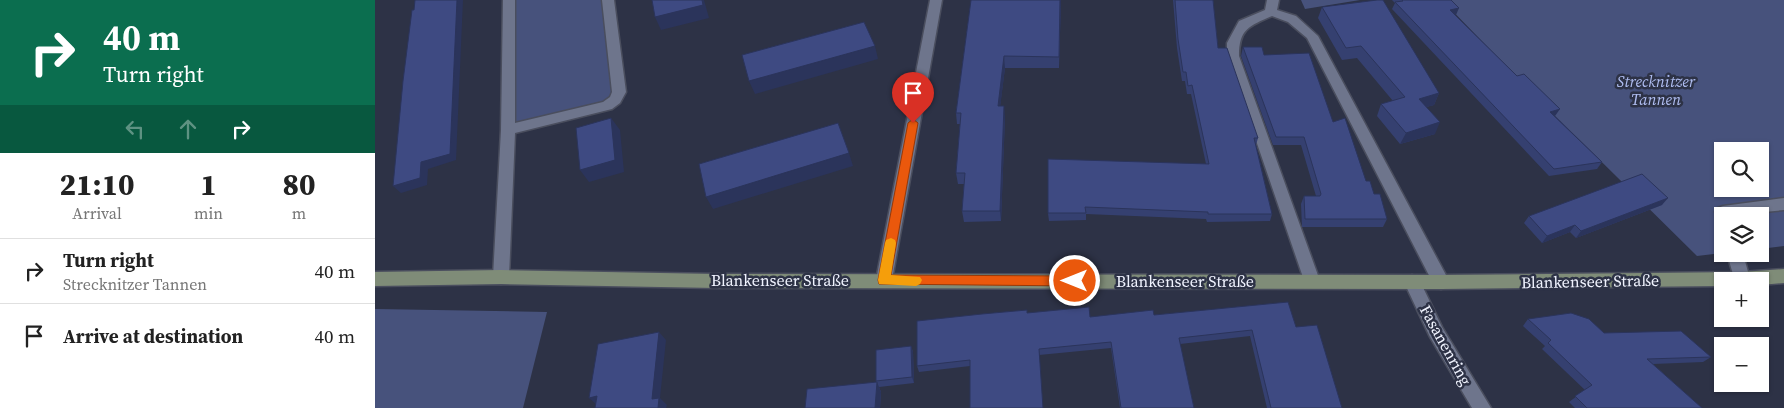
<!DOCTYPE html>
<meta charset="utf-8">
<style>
:root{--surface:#fff;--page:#f2f2f2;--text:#222;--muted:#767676;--line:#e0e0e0}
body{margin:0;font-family:"Source Serif 4",serif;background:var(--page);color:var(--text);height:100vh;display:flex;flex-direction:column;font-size:19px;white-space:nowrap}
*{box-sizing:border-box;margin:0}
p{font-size:16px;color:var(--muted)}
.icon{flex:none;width:28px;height:28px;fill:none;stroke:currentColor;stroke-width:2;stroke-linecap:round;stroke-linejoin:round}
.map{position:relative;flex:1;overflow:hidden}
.sheet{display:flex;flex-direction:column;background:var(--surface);width:375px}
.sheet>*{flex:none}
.guide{background:#0b6e4f;color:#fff;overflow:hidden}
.controls{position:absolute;left:1339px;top:142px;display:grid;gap:10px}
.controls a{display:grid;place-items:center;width:55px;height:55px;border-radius:0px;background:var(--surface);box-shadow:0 1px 4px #0004;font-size:25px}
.pin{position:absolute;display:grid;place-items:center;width:42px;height:42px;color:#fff;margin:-51px -21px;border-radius:50% 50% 50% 0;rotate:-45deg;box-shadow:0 0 5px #0007}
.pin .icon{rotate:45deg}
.me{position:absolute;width:55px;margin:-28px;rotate:270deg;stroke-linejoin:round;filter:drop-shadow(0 0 4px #0008)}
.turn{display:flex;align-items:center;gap:18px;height:105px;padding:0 20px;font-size:22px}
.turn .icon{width:65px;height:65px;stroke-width:2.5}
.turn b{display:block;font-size:35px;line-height:42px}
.lanes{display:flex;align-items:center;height:48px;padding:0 20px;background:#0003;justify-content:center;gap:25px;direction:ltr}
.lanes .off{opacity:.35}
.eta{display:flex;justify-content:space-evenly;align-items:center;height:85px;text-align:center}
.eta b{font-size:30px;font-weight:800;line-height:35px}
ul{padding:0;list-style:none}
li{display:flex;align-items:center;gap:15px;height:65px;padding:0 20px;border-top:1px solid var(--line)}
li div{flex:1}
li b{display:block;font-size:19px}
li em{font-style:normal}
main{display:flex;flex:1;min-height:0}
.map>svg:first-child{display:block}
.green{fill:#47527c;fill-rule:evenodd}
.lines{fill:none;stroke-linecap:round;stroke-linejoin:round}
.lane-casing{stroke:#4a4e5e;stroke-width:3}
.street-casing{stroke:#4a4e5e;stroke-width:3}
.secondary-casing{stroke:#4a4e5e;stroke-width:3}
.lane{fill:#6e758c;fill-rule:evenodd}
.street{fill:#6e758c;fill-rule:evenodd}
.secondary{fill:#7f8c78;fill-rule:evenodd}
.wall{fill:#354070}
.shaded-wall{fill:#2b345b}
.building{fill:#3e4a82;stroke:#2b345b}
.route{fill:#ea580c;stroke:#983908}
.slow{fill:#f59e0b}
.labels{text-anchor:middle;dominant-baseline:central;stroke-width:5;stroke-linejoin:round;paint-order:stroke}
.park-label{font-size:16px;font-style:italic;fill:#b0bef2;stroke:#2d3246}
.street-label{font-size:16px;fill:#f0f3fe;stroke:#2d3246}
</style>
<main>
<section class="sheet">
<div class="guide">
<div class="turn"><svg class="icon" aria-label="right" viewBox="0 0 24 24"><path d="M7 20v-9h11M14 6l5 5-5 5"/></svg><div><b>40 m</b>Turn right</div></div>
<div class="lanes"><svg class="icon off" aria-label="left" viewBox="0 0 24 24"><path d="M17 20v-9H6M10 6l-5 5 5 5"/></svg><svg class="icon off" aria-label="ahead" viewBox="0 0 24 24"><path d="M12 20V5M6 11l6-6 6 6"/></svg><svg class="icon" aria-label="right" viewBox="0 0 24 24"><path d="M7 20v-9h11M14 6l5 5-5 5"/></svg></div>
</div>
<div class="eta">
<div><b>21:10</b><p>Arrival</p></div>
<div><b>1</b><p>min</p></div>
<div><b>80</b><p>m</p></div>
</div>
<ul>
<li><svg class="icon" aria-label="right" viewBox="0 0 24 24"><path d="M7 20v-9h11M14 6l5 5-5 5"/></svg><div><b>Turn right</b><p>Strecknitzer Tannen</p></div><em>40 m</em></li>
<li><svg class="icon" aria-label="arrive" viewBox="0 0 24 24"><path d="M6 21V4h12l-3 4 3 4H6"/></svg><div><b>Arrive at destination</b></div><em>40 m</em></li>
</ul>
</section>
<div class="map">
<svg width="1409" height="408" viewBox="0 0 1409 408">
<rect width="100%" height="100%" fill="#2d3246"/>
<g class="green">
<polygon points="134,0 233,0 240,100 133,130"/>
<polygon points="926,0 985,0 930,9"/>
<path d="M 1067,0 L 1409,0 L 1409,246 L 1385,249 L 1385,216 L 1348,216 L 1347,253 L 1322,256 L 1162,98 ZM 1348,151 L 1385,151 L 1385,189 L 1348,189 Z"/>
<polygon points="0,309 172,312 148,408 0,408"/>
</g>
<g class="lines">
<g class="lane-casing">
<g id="lane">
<path d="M 892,0 L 904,0 L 902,10 L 921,16 L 943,36 L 1072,277 L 1074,282 L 1072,287 L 1066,289 L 1060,287 L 932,38 L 913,22 L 897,16 C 874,26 864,29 864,56 L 945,281 L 943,286 L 937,288 L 931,286 L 852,56 L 852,43 L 864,21 L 890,10 Z"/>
<polygon points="1409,198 1409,210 1348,216 1348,222 1344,220 1340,212 1343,208 1348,206"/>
<polygon points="1352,254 1368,254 1375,279 1374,281 1360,281"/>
</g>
</g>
<g class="street-casing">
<g id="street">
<polygon points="128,0 140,0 140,123 228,102 235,97 237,92 227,0 239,0 251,92 245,103 237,109 140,133 134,277 132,282 126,284 120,282 118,277 126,130"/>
<polygon points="555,0 567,0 517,280 515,285 509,287 503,285 501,280"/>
<polygon points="1037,275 1043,277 1067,327 1116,408 1097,408 1055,337 1029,282 1031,277"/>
</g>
</g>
<g class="secondary-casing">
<polygon id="secondary" points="1409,269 1409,283 1385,285 1385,281 1348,281 1348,286 1066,289 341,288 126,284 0,286 0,272 126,270 341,274 1066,275 1367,272"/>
</g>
<use href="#lane" class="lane"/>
<use href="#street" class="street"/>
<use href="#secondary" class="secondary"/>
</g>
<g class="wall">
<polygon points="596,0 686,0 684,68 630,68 625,106 630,117 626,221 589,222 587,211 589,184 583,184 581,173 585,124 582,124 581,113"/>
<polygon points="798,0 838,0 843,48 883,138 881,145 897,214 895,221 832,222 831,219 711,214 711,220 674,221 673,213 831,164 816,94 812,94 810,81 807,81 802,48"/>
<polygon points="1017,0 1076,0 1080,15 1180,116 1227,162 1222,169 1174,176 1017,9 1020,3"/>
<polygon points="947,7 1064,93 1059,105 1051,107 1060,134 1025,144 1002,116 1006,104 1018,101 982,58 967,60 943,18"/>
<polygon points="868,47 889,55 958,122 1012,219 1008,227 927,227 926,204 929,196 941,196 926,145 898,145 866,56"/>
<polygon points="1287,205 1201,238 1195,232 1167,243 1149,223 1154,216"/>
<polygon points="652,313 715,317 779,315 921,327 967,408 892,408 875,336 805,344 819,408 745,408 736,348 664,355 595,366 544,372 542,366"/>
<polygon points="1153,319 1229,333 1336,357 1328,362 1278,364 1327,408 1200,408 1194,402 1210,390 1167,349 1170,346 1148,326"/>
<polygon points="536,346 538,352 539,383 504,387 506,392 505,408 430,408 501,382 501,381"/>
</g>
<g class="shaded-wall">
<polygon points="82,0 88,0 81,160 53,169 52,185 26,193 18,186 46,162"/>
<polygon points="327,0 329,0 334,18 286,30 280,17"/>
<polygon points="685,0 686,0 684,68 684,57"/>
<polygon points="1084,8 1081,15 1075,10"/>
<polygon points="500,46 503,59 380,94 374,81"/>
<polygon points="629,56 630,68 624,117 623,106"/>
<polygon points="1064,93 1059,105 1039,110 1044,99"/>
<polygon points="629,106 630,117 626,221 625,211"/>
<polygon points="1185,109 1180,116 1175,112"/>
<polygon points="236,118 245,130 249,172 214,182 205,170"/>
<polygon points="1065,122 1060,134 1025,144 1031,133"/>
<polygon points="474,153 478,166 338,209 331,197"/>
<polygon points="1293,198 1287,205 1201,238 1206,231"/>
<polygon points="1200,225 1195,232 1167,243 1172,236"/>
<polygon points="284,332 291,340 285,398 292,405 291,408 283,408 277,399"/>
<polygon points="536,346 538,352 539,383 537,377"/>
<polygon points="502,382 506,392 505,408 500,408"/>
<polygon points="222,396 222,405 214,398"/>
</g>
<g class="building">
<polygon points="40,0 82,0 75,154 46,162 45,178 18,186 28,81 37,10 39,10"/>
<polygon points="277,0 327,0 328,5 280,17"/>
<polygon points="596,0 685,0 684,57 629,56 623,106 629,106 625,211 587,211 590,173 581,173 586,113 581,113"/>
<polygon points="800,0 838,0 843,48 852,48 883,138 879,138 897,214 833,214 833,212 710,207 711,213 673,213 673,159 834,164 817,85 813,86 811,72 808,72 803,39"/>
<polygon points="1002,0 1008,0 1064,93 1044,99 1065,122 1031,133 1006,104 1030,97 986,46 971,48 947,7"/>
<polygon points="1027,0 1076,0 1084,8 1075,10 1142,76 1149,74 1185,109 1175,112 1227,162 1179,169 1020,2 1028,1"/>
<polygon points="489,22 500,46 374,81 367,55"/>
<polygon points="868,47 887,47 889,55 934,53 958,122 970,118 991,181 995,181 999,194 1005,194 1012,219 930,219 929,196 945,196 946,194 929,137 901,137"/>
<polygon points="236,118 240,160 205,170 201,128"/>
<polygon points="463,123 474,153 331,197 324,164"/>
<polygon points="1267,174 1293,198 1206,231 1200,225 1172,236 1154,216"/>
<polygon points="913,302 921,327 942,325 967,408 896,408 877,330 804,338 819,408 746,408 736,342 664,349 668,408 595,408 595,360 542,366 542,321 607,314 652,310 652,313 714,307 715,317 778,310 779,315"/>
<polygon points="1196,313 1214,319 1229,333 1306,331 1336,357 1272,359 1327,408 1212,408 1200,396 1217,385 1173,343 1176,340 1153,319"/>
<polygon points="284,332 277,399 284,398 283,408 220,408 222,396 214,398 223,344"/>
<polygon points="536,346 537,377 501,381 501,350"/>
<polygon points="502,382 500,408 430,408 432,389"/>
</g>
<polygon class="route" points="538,119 543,123 516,275 700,276 704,277 706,281 704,285 700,286 504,284 503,280 533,123"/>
<polygon class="slow" points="516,238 520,240 521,243 516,275 545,277 547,280 545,284 541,286 504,284 503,280 510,243 511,240"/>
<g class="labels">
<g class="park-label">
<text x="1281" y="81">Strecknitzer<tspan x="1281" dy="18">Tannen</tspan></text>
</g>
<g class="street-label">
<text x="405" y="280">Blankenseer Straße</text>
<text x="810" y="281">Blankenseer Straße</text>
<text transform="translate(1215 281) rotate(-1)">Blankenseer Straße</text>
<text transform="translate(1071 345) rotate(61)">Fasanenring</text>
</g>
</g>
</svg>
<div class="controls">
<a><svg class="icon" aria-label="search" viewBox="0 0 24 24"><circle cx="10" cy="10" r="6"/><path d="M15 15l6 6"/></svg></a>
<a><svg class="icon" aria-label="layers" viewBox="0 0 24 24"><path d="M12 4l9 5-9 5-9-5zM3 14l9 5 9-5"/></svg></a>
<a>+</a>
<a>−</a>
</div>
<div class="pin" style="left:538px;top:123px;background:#d93025"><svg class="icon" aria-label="arrive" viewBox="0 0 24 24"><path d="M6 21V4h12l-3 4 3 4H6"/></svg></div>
<svg class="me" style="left:700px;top:281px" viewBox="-20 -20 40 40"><circle r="17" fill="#ea580c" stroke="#fff" stroke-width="3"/><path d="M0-11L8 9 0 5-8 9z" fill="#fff"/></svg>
</div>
</main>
